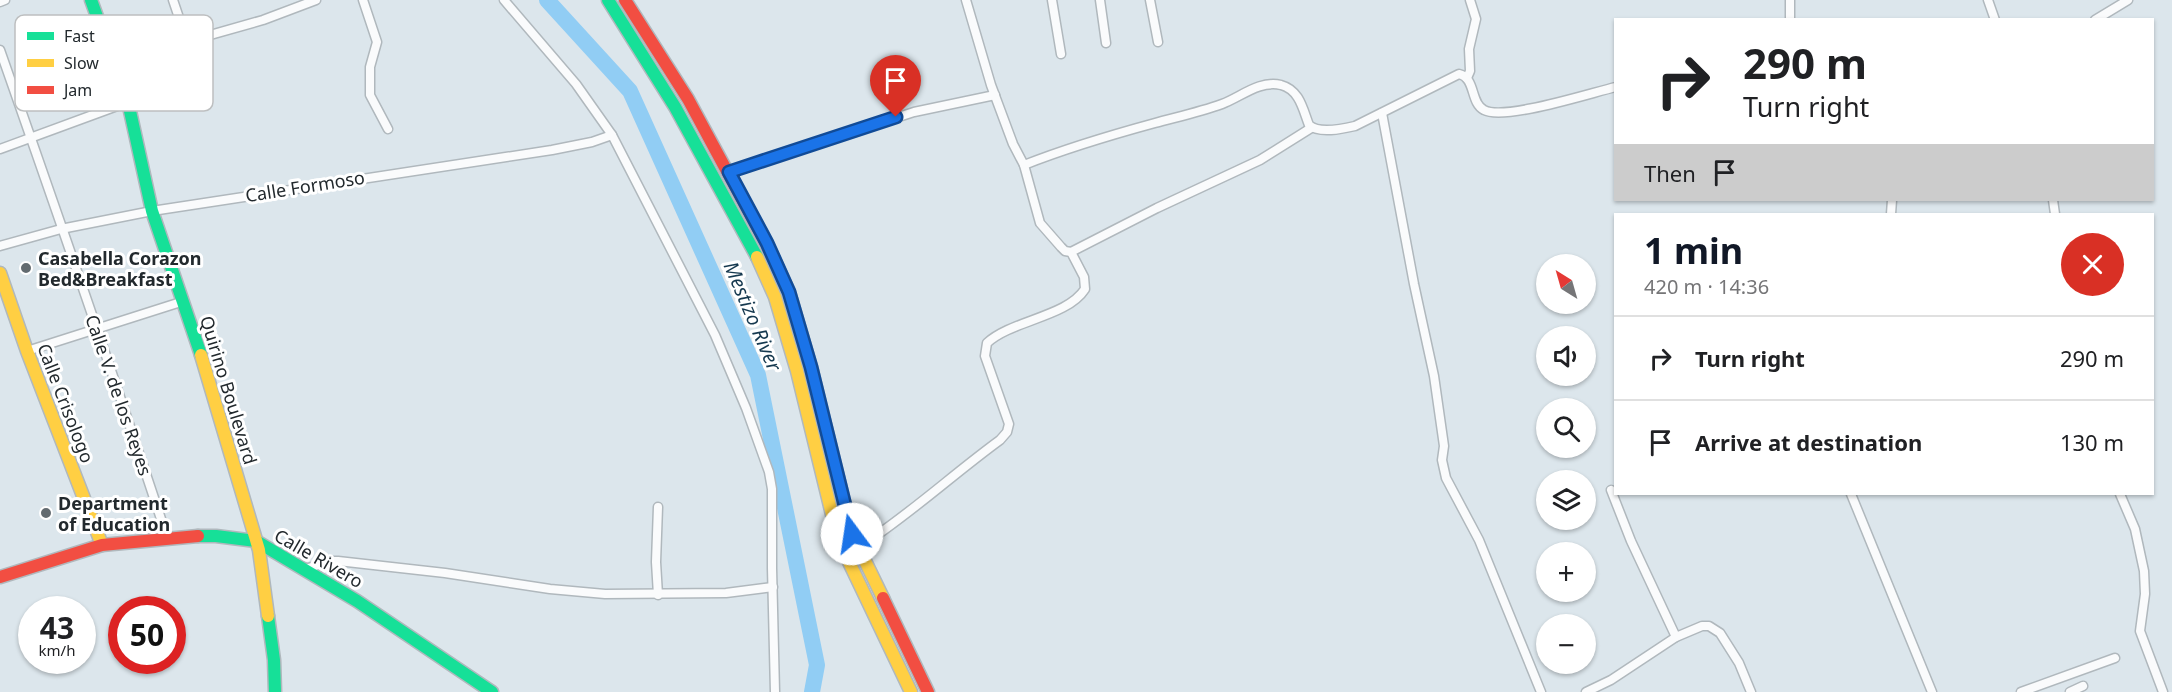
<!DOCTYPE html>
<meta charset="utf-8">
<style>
:root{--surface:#fff;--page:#f6f6f6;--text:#202124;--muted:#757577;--line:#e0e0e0;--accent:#111827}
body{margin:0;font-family:"Noto Sans",sans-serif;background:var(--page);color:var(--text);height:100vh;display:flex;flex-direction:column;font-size:22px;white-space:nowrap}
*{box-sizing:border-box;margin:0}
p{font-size:20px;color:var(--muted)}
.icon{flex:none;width:33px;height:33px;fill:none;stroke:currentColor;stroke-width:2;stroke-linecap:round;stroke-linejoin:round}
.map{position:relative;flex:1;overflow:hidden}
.details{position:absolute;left:1614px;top:213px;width:540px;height:282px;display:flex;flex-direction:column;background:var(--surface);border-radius:0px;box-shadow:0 2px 4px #0004}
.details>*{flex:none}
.hud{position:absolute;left:1614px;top:18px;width:540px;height:183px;border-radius:0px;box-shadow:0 2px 4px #0004;background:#fff;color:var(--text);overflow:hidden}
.needle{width:39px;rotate:323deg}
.tools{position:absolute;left:1536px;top:254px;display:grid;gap:12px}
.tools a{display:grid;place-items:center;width:60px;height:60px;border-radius:50%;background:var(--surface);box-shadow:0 2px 4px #0004;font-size:30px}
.speed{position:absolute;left:18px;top:596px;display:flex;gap:12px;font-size:30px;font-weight:700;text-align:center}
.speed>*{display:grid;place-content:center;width:78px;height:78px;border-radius:50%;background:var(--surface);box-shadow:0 2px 4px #0004;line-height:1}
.speed small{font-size:15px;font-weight:400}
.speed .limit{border:9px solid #d22;background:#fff;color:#111}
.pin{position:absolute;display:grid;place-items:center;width:51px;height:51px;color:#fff;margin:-62px -26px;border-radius:50% 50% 50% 0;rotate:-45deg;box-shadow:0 0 6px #0007}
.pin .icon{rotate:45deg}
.me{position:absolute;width:66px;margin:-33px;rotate:346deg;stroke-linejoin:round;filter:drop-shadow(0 0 4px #0008)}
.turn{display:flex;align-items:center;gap:21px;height:126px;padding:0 30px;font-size:27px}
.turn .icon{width:78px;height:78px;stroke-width:2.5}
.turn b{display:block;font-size:42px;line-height:51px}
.then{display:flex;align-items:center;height:57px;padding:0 30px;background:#0003;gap:12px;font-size:22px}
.round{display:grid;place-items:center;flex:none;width:63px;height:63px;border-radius:32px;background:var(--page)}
.head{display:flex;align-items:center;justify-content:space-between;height:102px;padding:0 30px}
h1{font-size:36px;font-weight:700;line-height:45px;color:var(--accent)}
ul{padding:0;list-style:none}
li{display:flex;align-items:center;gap:18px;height:84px;padding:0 30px;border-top:2px solid var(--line)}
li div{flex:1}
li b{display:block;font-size:22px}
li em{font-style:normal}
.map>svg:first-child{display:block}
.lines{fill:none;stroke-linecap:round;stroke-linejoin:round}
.river{stroke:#91cdf4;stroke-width:16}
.street-casing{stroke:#b0b8bd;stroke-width:11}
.fast-casing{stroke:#b0b8bd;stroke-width:15}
.slow-casing{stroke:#b0b8bd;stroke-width:15}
.jam-casing{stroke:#b0b8bd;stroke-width:15}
.street{stroke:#fafbfc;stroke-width:8}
.fast{stroke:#16e098;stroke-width:12}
.slow{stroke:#ffcf43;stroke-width:12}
.jam{stroke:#f24e42;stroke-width:12}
.route-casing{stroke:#114b97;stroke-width:15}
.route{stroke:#1a73e8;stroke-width:10}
.poi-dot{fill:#636b70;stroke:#fff;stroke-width:2}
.labels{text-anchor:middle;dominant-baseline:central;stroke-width:6;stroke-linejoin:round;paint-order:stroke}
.street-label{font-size:18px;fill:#22292d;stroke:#fff}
.poi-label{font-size:18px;font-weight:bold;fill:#22292d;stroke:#fff;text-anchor:start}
.water-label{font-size:20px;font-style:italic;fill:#16394f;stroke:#fff}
.key{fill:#fff;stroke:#bdbfc0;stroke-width:1.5}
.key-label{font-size:16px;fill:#22292d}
</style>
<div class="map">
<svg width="2172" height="692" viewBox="0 0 2172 692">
<rect width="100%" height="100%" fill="#dce6ec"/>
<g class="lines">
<polyline class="river" points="547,0 630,91 758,375 817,665 812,692"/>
<g class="street-casing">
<g id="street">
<polyline points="363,0 377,42 370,67 370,95 388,129"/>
<polyline points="504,0 576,84 612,135 715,335 746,408 769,472 772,489 772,568 775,692"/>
<polyline points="1052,0 1061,54"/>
<polyline points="1100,0 1106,43"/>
<polyline points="1150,0 1158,42"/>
<polyline points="1988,0 1995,20"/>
<polyline points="0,2 5,0"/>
<polyline points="1790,20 1790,0"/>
<polyline points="2095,20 2128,0"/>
<polyline points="189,41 263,20 316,0"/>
<path d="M 0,50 C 57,212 113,374 167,537"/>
<polyline points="1467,78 1470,71 1469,49 1476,19 1470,0"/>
<polyline points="1382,113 1414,284 1434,376 1444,446 1442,460 1446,478 1479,540 1541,692"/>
<polyline points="0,149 128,102 190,84 198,78 198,74 173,0"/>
<path d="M 1024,165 C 1067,148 1111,135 1155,123 C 1177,117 1200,112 1222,104 C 1241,97 1259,80 1281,85 C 1300,90 1303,110 1309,125 C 1319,134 1342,129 1355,126 L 1459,74 C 1476,78 1470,103 1484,110 C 1504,121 1590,93 1616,87"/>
<polyline points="729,172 914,112 995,95"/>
<polyline points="2053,200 2055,214"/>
<polyline points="1891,214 1892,200"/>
<polyline points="0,246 61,229 152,211 552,150 592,142 612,135"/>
<polyline points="1071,252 1157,208 1260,160 1311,128"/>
<polyline points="27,351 184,301"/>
<polyline points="1611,490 1631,541 1676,637"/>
<polyline points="1851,494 1932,692"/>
<polyline points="2120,494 2135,529 2144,571 2145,594 2140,631 2163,692"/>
<polyline points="658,507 656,562 658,595"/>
<path d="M 858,548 C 908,516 952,475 1000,440 L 1007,432 L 1009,424 L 985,356 L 987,343 C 1012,320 1067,317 1085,289 L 1084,277 L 1071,252 L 1065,251 L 1061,247 L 1040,223 L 1024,165 L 1013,144 L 991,85 L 966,0"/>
<polyline points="305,569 332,561 338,561 445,573 550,589 605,594 726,593 773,587"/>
<polyline points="1586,692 1611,680 1676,637 1702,626 1709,626 1720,633 1739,663 1751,692"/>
<polyline points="2021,692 2115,658"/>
<polyline points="2070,692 2083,686"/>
</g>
</g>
<g class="fast-casing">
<g id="fast">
<polyline points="91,0 128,102 152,211 201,355"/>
<polyline points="608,0 675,107 757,257"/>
<polyline points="198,536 216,536 256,541 357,601 492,692"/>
<polyline points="268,616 274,660 275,692"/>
</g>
</g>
<g class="slow-casing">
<g id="slow">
<polyline points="770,251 789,292 811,367 852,534 883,598"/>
<polyline points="757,257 775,297 797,371 838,539 911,692"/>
<polyline points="0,273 27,351 102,545"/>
<polyline points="201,355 259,550 268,616"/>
</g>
</g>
<g class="jam-casing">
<g id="jam">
<polyline points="625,0 688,99 770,251"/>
<polyline points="0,577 102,545 198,536"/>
<polyline points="883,598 928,692"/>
</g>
</g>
<use href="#street" class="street"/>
<use href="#fast" class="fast"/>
<use href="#slow" class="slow"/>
<use href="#jam" class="jam"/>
</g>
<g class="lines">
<g class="route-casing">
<polyline id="route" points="852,534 811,367 789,292 767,243 729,172 896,117"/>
</g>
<use href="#route" class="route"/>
</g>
<g class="poi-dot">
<circle cx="26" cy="268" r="6"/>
<circle cx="46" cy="513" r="6"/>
</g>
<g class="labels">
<g class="street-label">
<text transform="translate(305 186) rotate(-9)">Calle Formoso</text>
<text transform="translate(229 390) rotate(73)">Quirino Boulevard</text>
<text transform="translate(119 395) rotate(71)">Calle V. de los Reyes</text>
<text transform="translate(66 403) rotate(69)">Calle Crisologo</text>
<text transform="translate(319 558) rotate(30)">Calle Rivero</text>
</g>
<g class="poi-label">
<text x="38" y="258">Casabella Corazon<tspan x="38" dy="21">Bed&amp;Breakfast</tspan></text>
<text x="58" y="503">Department<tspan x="58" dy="21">of Education</tspan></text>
</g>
<g class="water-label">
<text transform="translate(753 316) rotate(67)">Mestizo River</text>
</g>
</g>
<rect x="15" y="15" width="198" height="96" rx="9" class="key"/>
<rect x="27" y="32" width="27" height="8" fill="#16e098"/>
<rect x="27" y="59" width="27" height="8" fill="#ffcf43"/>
<rect x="27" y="86" width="27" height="8" fill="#f24e42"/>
<g class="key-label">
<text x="64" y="42">Fast</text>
<text x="64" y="69">Slow</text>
<text x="64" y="96">Jam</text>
</g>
</svg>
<div class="tools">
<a><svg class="needle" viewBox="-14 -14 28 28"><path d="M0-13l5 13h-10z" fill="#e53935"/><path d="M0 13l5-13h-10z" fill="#757577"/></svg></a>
<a><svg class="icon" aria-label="sound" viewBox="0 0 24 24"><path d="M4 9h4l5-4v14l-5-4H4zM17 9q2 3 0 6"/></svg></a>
<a><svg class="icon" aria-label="search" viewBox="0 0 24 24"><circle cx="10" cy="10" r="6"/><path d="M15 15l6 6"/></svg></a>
<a><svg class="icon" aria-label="layers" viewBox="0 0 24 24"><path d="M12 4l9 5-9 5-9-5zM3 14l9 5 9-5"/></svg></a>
<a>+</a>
<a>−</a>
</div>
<div class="speed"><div>43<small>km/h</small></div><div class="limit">50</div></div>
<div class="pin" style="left:896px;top:117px;background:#d93025"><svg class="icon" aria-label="arrive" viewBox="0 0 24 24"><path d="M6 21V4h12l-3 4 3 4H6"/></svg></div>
<svg class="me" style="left:852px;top:534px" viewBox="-20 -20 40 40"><circle r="19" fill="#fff"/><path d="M0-13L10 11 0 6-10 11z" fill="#1a73e8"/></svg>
<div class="hud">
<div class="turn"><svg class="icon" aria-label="right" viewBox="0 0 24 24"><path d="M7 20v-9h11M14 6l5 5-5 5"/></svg><div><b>290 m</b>Turn right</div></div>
<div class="then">Then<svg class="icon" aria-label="arrive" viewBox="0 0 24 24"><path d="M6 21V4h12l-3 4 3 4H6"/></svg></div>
</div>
<section class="details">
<div class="head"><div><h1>1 min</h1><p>420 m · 14:36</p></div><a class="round" style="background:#d93025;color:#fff"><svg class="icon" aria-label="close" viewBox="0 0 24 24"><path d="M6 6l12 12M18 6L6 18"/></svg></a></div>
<ul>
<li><svg class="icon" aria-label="right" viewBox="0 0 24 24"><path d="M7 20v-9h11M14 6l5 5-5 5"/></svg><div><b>Turn right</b></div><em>290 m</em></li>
<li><svg class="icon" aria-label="arrive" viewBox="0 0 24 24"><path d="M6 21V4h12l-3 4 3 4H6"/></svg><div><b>Arrive at destination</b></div><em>130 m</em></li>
</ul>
</section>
</div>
